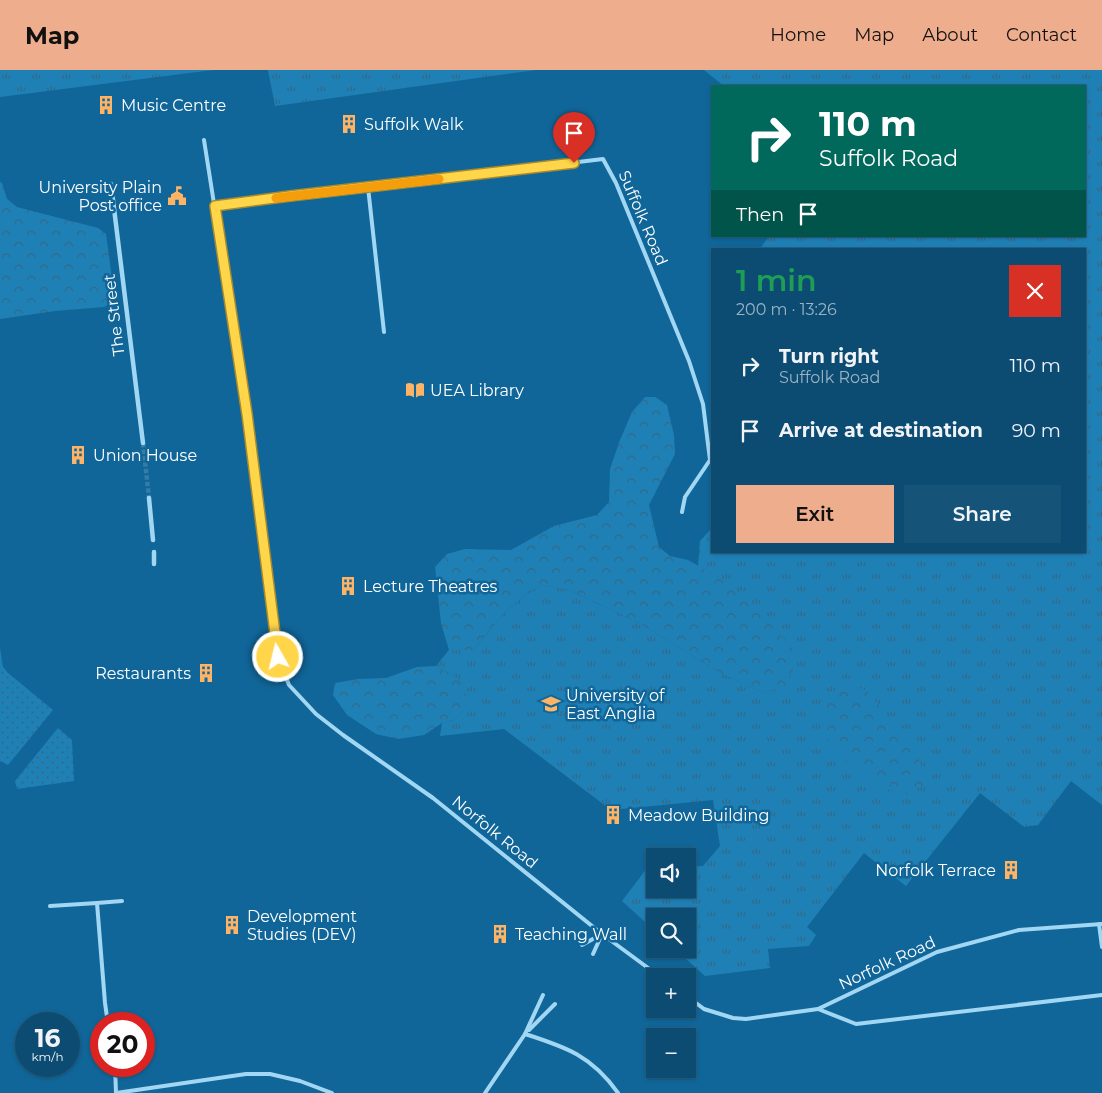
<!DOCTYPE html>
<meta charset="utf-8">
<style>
:root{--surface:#0c4c73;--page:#155378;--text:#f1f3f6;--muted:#9ab4c4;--line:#2c6385;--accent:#eead8d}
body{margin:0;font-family:Montserrat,sans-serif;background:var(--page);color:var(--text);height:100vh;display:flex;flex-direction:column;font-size:19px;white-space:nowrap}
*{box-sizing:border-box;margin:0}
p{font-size:16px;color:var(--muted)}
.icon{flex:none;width:28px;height:28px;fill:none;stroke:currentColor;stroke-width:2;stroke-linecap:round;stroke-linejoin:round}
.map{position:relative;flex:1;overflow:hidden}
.details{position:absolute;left:711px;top:178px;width:375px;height:305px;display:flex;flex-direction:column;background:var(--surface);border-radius:0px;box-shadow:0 1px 4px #0004,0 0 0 1px var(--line)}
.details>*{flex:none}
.banner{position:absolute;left:711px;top:15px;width:375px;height:152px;border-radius:0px;box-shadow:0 1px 4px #0004,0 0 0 1px var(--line);background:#00695c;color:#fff;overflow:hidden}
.tools{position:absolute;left:646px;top:778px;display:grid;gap:10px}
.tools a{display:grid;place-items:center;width:50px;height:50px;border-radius:0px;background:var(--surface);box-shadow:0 1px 4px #0004,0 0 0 1px var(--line);font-size:25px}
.speed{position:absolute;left:15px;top:942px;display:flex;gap:10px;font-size:25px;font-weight:700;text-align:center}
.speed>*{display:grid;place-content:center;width:65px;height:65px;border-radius:50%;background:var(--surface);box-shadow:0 1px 4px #0004,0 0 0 1px var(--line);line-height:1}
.speed small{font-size:12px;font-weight:400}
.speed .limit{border:8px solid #d22;background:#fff;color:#111}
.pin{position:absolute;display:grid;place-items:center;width:42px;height:42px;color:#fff;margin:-51px -21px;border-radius:50% 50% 50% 0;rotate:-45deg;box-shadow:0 0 5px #0007}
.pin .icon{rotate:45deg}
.me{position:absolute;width:55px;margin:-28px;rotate:352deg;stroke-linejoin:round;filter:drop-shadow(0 0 4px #0008)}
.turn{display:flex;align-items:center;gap:18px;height:105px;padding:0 25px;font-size:22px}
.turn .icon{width:65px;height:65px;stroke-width:2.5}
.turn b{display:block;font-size:35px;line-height:42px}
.then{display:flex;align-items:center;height:48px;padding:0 25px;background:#0003;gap:10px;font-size:19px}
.round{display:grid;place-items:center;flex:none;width:52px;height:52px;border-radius:0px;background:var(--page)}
.summary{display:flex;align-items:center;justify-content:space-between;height:85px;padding:0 25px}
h1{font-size:30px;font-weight:600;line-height:38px;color:#1e9e55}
.button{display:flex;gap:10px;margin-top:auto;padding:10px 25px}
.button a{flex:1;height:58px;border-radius:0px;background:var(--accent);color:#111;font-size:20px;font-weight:600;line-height:58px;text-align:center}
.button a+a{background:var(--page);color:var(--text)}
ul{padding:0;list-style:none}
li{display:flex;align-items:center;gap:15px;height:65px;padding:0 25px}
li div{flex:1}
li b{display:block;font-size:19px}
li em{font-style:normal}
header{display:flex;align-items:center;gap:30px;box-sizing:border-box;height:70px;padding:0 25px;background:var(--accent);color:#111}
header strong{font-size:24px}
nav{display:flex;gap:28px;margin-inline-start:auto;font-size:18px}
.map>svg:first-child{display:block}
.grass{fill:url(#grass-tufts)}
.forest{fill:url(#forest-crowns)}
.garden{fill:url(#garden-dots)}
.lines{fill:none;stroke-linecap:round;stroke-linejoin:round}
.pedestrian-tunnel{stroke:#347da8;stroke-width:4.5;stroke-dasharray:4.5 2;stroke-linecap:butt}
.service{stroke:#a2d7f4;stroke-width:4}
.pedestrian{stroke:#a2d7f4;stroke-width:4.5}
.route-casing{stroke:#a68a30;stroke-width:12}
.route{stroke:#ffd54a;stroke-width:9}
.slow{stroke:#f59e0b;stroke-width:9}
.labels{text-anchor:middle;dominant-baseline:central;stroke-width:5;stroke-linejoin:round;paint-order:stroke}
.poi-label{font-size:16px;fill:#fff;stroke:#106699;text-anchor:start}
.street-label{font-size:16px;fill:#fff;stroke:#106699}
</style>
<header>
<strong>Map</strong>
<nav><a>Home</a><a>Map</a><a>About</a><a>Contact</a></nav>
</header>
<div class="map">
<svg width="1102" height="1023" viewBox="0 0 1102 1023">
<defs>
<pattern id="grass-tufts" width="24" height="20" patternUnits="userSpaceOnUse" patternTransform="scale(1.25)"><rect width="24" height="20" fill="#1f80b6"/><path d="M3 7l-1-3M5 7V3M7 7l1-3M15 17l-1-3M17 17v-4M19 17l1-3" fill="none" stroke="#336986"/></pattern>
<pattern id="forest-crowns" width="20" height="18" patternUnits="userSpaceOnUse" patternTransform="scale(1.25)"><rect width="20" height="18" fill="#1f80b6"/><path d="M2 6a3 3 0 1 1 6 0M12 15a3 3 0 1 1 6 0" fill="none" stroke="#336986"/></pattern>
<pattern id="garden-dots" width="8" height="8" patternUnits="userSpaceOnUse" patternTransform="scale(1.25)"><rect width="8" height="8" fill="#1f80b6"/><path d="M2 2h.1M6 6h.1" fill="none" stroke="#336986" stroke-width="1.8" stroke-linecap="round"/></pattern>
</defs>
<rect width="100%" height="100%" fill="#106699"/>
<g class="grass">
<polygon points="0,0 213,0 0,27"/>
<polygon points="268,0 536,0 275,36"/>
<polygon points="704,0 1102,0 1102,735 1071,711 1038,755 1024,757 980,723 906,816 864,783 807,857 816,865 809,876 768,879 770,898 705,906 675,879 688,879 688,846 655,846 655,861 622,831 647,798 655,798 655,819 688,819 688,797 703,796 720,776 713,730 611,740 504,659 440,666 442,653 454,650 463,641 461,610 436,596 449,580 474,579 506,541 528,523 542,515 569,520 641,554 724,605 764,623 727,512 698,496 700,471 712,458 712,481 1085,481 1085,179 760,179 769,166 1085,166 1085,16 724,16"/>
</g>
<g class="forest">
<polygon points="0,112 2,113 7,129 17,137 98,158 106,164 115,231 104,237 55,241 0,249"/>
<polygon points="645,327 655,327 667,335 674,365 675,384 649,435 659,477 670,486 688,490 727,512 755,535 797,583 792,602 786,615 764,623 724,605 641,554 569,520 542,515 528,523 506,541 473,580 449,580 441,553 435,497 447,484 465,479 511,480 554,456 597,445 609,432 610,399 620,370 632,342"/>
<polygon points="436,596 461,610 467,628 463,641 454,650 442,653 424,665 398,669 376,664 347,645 333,625 335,613 358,609 386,608 417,597"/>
<path d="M 851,616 L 866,620 L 903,663 L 918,684 L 925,714 L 908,724 L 882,718 L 847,692 L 823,664 C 824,636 823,628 851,616 Z"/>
</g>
<g class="garden">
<polygon points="0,578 3,597 8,603 53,640 8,695 0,691"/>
<polygon points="58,658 72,670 74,711 17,719 15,711"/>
</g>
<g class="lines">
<polyline class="pedestrian-tunnel" points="143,373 149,428"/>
<g class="service">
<polyline points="204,70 247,344 278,587 289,615 316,644 343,665 433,728 602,864 659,906"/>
<polyline points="368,117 384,262"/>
<polyline points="215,136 603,89 616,113 689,291 703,334 710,390 685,427 682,442"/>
<polyline points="50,836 97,833"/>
<polyline points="1099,854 1102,877"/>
<polyline points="582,875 602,864"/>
<polyline points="593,884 602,864"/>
<polyline points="688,927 704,939 733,948 746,949 818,939 937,882 1019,860 1102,854"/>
<polyline points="818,939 856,954 1102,925"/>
<polyline points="108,954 105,933 97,833 122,831"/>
<polyline points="529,960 555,934"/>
<path d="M 525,964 C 566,977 592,986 618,1023"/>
<polyline points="115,996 116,1023"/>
<polyline points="116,1023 246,1004 270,1004 300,1011 332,1023"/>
<polyline points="485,1023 525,964 543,925"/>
</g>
<g class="pedestrian">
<polyline points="111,114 143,373"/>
<polyline points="149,428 153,470"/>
<polyline points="154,482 154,494"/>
</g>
</g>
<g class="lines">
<g class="route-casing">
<polyline id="route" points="278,587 247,344 215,136 290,126 574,93"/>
</g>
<use href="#route" class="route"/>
<polyline class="slow" points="276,128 439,109"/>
</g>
<defs>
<g id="building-bare" transform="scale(1.5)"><path d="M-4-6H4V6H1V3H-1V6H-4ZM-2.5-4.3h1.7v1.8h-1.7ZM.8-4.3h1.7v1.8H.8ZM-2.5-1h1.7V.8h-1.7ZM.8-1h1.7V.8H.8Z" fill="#ffb465" stroke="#106699" stroke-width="2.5" paint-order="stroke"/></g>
<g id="civic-bare" transform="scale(1.5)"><path d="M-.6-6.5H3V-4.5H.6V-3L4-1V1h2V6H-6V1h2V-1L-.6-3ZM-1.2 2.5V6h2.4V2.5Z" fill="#ffb465" stroke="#106699" stroke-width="2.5" paint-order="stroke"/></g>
<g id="library-bare" transform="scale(1.5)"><path d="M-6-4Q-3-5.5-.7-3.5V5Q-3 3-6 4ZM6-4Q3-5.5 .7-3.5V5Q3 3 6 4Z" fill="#ffb465" stroke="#106699" stroke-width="2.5" paint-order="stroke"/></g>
<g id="university-bare" transform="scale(1.5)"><path d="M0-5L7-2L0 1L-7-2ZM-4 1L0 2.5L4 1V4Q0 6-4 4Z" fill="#ffb465" stroke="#106699" stroke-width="2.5" paint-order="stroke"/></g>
</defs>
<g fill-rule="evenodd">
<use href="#building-bare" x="106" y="35"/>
<use href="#building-bare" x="349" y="54"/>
<use href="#civic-bare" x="177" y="126"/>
<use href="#library-bare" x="415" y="320"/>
<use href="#building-bare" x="78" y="385"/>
<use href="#building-bare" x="348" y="516"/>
<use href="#building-bare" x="206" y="603"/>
<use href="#university-bare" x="551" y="634"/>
<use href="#building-bare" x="613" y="745"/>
<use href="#building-bare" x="1011" y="800"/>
<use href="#building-bare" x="232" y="855"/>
<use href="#building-bare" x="500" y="864"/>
</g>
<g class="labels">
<g class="poi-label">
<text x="121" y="35">Music Centre</text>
<text x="364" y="54">Suffolk Walk</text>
<text x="162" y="117" text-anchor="end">University Plain<tspan x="162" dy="18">Post office</tspan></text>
<text x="430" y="320">UEA Library</text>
<text x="93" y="385">Union House</text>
<text x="363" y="516">Lecture Theatres</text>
<text x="191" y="603" text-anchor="end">Restaurants</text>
<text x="566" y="625">University of<tspan x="566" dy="18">East Anglia</tspan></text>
<text x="628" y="745">Meadow Building</text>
<text x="996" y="800" text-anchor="end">Norfolk Terrace</text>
<text x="247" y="846">Development<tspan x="247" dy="18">Studies (DEV)</tspan></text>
<text x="515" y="864">Teaching Wall</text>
</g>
<g class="street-label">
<text transform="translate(643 148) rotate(67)">Suffolk Road</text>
<text transform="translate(114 245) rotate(-97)">The Street</text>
<text transform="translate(495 762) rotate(39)">Norfolk Road</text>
<text transform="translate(887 893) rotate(-25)">Norfolk Road</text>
</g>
</g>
</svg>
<div class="tools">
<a><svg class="icon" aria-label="sound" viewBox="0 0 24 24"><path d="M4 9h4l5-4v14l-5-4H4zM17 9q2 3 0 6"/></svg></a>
<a><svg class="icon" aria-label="search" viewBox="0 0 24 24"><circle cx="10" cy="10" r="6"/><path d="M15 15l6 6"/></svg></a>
<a>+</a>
<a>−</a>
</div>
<div class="speed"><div>16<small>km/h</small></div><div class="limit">20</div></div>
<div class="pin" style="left:574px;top:93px;background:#d93025"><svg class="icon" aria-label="arrive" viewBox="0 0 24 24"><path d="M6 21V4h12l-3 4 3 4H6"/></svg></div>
<svg class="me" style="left:278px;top:587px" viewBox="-20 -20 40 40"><circle r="17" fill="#ffd54a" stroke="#fff" stroke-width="3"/><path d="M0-11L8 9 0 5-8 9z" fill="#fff"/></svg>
<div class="banner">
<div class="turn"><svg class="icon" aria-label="right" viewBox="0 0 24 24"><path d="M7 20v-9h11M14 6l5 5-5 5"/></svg><div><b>110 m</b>Suffolk Road</div></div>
<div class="then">Then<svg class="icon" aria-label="arrive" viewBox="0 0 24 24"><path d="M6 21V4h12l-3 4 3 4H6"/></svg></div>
</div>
<section class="details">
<div class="summary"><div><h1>1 min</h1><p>200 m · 13:26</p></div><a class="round" style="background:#d93025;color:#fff"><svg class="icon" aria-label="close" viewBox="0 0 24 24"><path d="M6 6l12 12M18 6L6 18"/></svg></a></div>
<ul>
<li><svg class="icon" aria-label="right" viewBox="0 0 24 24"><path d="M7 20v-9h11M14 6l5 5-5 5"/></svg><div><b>Turn right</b><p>Suffolk Road</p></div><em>110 m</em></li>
<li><svg class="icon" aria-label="arrive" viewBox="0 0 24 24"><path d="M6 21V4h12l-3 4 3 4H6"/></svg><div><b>Arrive at destination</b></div><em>90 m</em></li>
</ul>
<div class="button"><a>Exit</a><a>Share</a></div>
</section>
</div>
